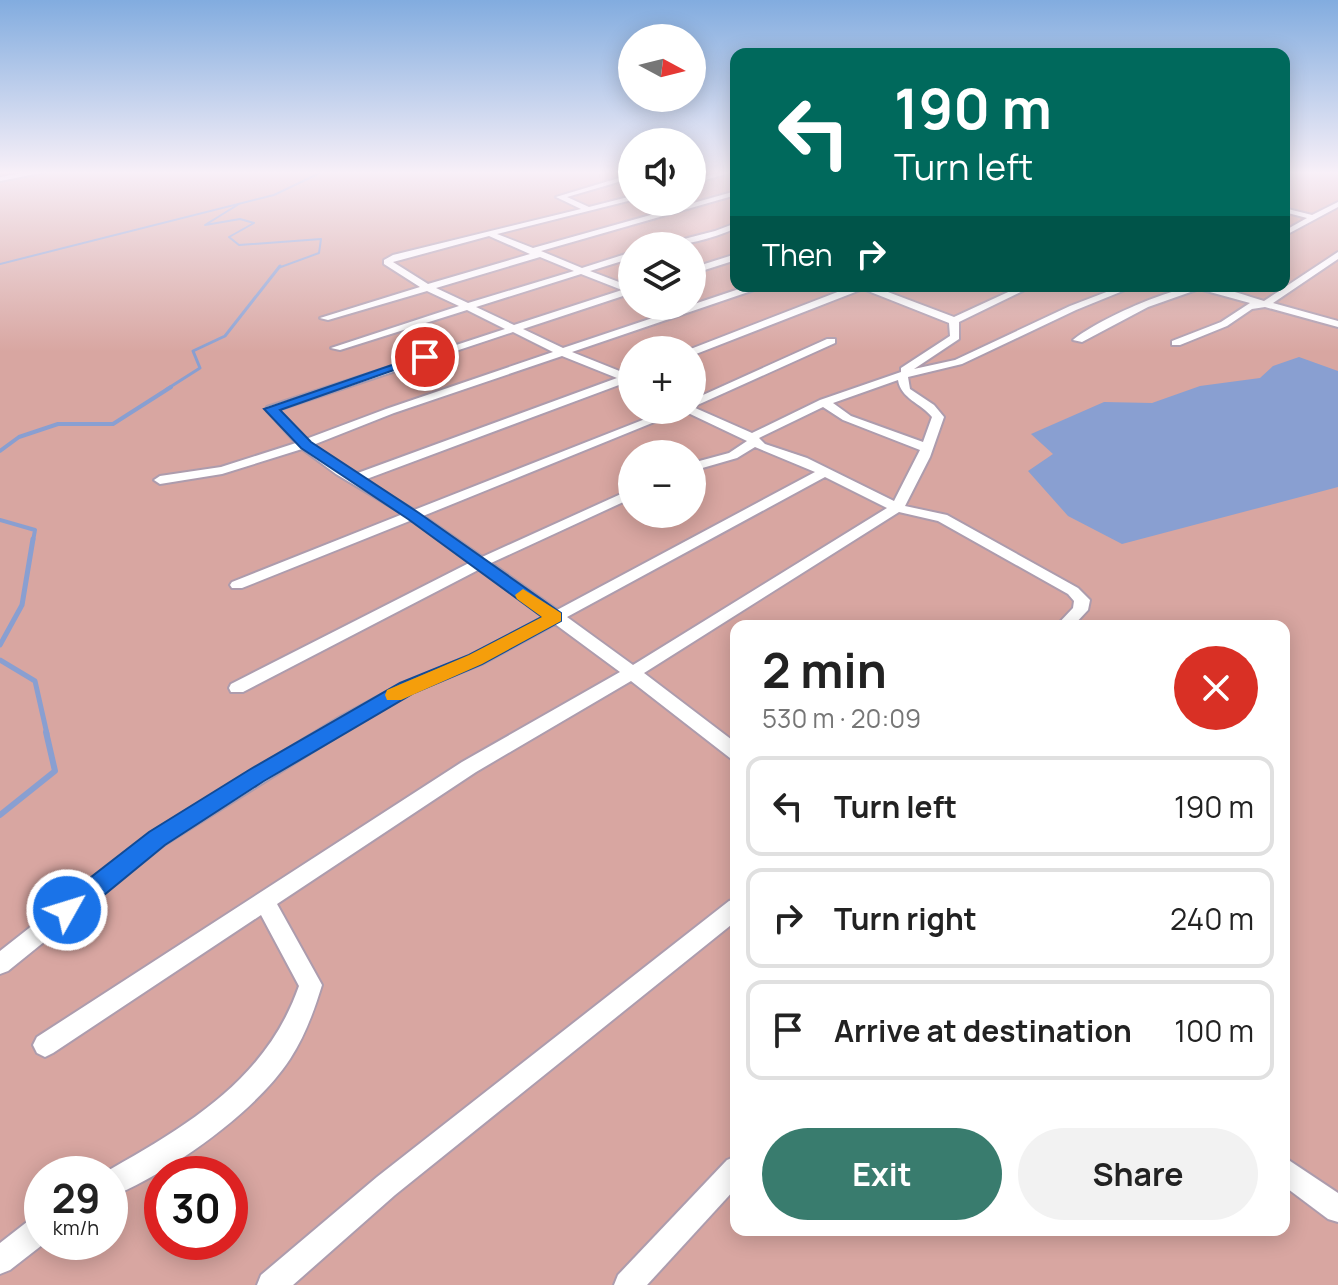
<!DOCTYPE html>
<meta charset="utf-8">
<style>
:root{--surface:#fff;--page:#f2f2f2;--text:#222;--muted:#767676;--line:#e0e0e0;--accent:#397c6e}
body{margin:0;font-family:Manrope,sans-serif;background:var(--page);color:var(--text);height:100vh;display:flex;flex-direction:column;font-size:30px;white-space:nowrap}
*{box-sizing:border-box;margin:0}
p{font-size:26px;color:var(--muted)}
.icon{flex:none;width:44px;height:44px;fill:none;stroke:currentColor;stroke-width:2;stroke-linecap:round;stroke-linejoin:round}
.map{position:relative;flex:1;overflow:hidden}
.side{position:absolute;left:730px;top:620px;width:560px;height:616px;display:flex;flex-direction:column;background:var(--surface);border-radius:16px;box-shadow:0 4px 20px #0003}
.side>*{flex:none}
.top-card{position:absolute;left:730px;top:48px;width:560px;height:244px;border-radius:16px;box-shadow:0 4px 20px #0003;background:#00695c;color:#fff;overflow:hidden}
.needle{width:52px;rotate:97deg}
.tools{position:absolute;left:618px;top:24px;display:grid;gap:16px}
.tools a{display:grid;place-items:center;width:88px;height:88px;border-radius:50%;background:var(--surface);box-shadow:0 4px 20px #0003;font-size:40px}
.speed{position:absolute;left:24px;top:1156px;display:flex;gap:16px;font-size:40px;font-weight:700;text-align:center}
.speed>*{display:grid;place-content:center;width:104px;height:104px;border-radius:50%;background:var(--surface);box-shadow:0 4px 20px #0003;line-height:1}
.speed small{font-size:20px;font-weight:400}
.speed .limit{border:12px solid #d22;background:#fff;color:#111}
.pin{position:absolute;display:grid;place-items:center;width:68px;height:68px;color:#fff;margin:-34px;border:4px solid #fff;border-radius:50%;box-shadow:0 2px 8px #0007}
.me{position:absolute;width:88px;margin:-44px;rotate:51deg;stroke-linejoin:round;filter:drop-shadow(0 0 6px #0008)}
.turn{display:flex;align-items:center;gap:28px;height:168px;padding:0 32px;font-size:36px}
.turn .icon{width:104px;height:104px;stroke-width:2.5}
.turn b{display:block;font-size:56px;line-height:68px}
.then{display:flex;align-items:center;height:76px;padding:0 32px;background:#0003;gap:16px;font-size:30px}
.round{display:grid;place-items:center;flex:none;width:84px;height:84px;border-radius:42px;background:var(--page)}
.overview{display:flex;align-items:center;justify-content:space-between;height:136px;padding:0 32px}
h1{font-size:48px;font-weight:700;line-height:60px}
.cta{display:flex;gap:16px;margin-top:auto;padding:16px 32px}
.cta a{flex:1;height:92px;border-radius:48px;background:var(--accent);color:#fff;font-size:32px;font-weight:700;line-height:92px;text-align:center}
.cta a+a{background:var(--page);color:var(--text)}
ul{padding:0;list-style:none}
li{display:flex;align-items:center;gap:24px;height:100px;margin:0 16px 12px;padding:0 16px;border:4px solid var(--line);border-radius:16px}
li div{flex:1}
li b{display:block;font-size:30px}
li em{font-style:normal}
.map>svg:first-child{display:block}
.green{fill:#d8a6a1;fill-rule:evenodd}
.water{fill:#899fd1}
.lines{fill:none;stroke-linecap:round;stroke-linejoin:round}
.stream-far4{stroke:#899fd1;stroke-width:2}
.stream-far3{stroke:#899fd1;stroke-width:3}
.stream-far2{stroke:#899fd1;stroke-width:4}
.stream-far1{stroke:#899fd1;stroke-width:5}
.stream{stroke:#899fd1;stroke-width:6}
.street-casing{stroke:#ad9cad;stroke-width:4}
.street{fill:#fff;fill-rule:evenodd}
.route{fill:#1a73e8;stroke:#114b97;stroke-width:2}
.slow{fill:#f59e0b}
</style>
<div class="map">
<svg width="1338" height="1285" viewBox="0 0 1338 1285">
<rect width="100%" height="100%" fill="#efddef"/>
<path class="green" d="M 0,172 L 632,172 L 632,202 L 692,202 L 692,172 L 736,172 L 736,286 L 1284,286 L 1284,172 L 1338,172 L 1338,1285 L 0,1285 ZM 632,246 L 692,246 L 692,306 L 632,306 ZM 632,350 L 692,350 L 692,410 L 632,410 ZM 632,454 L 692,454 L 692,514 L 632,514 ZM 736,626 L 1284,626 L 1284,1230 L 736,1230 ZM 42,1174 L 110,1174 L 110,1242 L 42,1242 ZM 162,1174 L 230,1174 L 230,1242 L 162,1242 Z"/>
<polygon class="water" points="1299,357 1338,371 1338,487 1122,544 1068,516 1028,471 1053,454 1031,434 1104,402 1152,403 1200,386 1260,378 1273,366"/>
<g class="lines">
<g class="stream-far4">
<polyline points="239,204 205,225 240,219 254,223 229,237 239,245 321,239 319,253 278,268"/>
<polyline points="0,264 274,195 322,172"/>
</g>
<polyline class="stream-far3" points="167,389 200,368 193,351 225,336 280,266"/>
<g class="stream-far2">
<polyline points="0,451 19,437 58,424 113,424 171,387"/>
<polyline points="0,520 35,530 33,541"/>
</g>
<g class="stream-far1">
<polyline points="0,645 22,605 33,539"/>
<polyline points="0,660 35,681 47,734"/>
</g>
<polyline class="stream" points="0,815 55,771 46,732"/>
<g class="street-casing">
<g id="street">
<polygon points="29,172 46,172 0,181 0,177"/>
<polygon points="720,172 732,172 692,184 692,180"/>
<polygon points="1284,172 1294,172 1284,177"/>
<path d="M 632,174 L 632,178 L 567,197 L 589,207 L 632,196 L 632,200 L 497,234 L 533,248 L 736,191 L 736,195 L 541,251 L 582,268 L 632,252 L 632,258 L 590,271 L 632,287 L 632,293 L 523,329 L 563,348 L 748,286 L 762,286 L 760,288 L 572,352 L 627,374 L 632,373 L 632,383 L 627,382 L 364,480 L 414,510 L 668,410 L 684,410 L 423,516 L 482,557 L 632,489 L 632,498 L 491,563 L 557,610 L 815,472 L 755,447 L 737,458 L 692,471 L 692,463 L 729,453 L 747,441 L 686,412 L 684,410 L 692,410 L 692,400 L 827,339 L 835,339 L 835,343 L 693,407 L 752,433 L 820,400 L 901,372 L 901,368 L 950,336 L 949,323 L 863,289 L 696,354 L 692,355 L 692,350 L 688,350 L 853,286 L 872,286 L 954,317 L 1021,286 L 1033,286 L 959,322 L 959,339 L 914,369 L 955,360 L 1070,306 L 1122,286 L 1135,286 L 1076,310 L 962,364 L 908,377 L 910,389 L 934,405 L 944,417 L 930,457 L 905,506 L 947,515 L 1078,588 L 1090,600 L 1088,610 L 1073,626 L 1056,626 L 1073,608 L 1074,601 L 1068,594 L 938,521 L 899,512 L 644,673 L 736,743 L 736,760 L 730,758 L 631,681 L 476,772 L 277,904 L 322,985 C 314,1011 305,1036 290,1059 C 255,1113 169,1173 110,1197 L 110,1174 L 102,1174 C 185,1127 266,1081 299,986 L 261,915 L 53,1053 L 45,1057 L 37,1053 L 33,1045 L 37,1037 L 462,762 L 620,672 L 555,624 L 482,664 L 413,692 L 352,727 L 164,845 L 8,971 L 0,974 L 0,951 L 150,833 L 340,717 L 401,684 L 470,656 L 545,616 L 480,569 L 243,692 L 231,692 L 229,688 L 231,684 L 471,562 L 412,520 L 242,588 L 232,588 L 230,585 L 232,582 L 403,514 L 336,474 L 302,449 L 222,474 L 160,484 L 154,480 L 160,476 L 221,467 L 296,443 L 267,411 L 267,407 L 505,329 L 467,310 L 340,350 L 331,348 L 459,306 L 427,291 L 328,320 L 320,318 L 420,287 L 384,264 L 384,260 L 393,255 L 581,209 L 556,197 ZM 489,236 L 530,254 L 428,284 L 393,262 ZM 540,257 L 574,271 L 468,303 L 436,288 ZM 581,274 L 622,290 L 514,325 L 476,307 ZM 513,332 L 553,352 L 386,409 L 306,439 L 278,410 ZM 562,356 L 617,378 L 355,474 L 313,445 L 394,413 ZM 898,380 C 901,399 921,403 932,417 L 923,442 L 851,416 L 833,403 ZM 823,407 L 843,420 L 920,450 L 894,501 L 807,458 L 765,444 L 759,438 ZM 825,477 L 887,508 L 633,665 L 567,617 Z"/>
<polygon points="1338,202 1338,207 1284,236 1284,231 1307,218 1284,212 1284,208 1312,215"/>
<path d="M 736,223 L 736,228 C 712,239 683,246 657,246 L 715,231 Z"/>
<path d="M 1338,252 L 1338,259 L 1273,303 L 1338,321 L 1338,327 L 1265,307 L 1252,309 L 1227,326 L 1180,345 L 1172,345 L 1172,341 L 1221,322 L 1250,303 L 1199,289 L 1148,307 L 1082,342 L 1073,340 C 1097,320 1179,282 1210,286 C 1228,289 1247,296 1264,301 Z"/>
<polygon points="736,254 736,260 692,274 692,268"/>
<polygon points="736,899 736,921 395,1195 293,1285 257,1285 261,1275 377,1177 729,901"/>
<polygon points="736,1156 736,1188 647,1285 614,1285 618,1275 727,1160"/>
<polygon points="1284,1157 1338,1193 1338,1222 1328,1219 1284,1186"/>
<polygon points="42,1214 42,1242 46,1242 10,1270 0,1274 0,1243 32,1218"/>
</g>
</g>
<use href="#street" class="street"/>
</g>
<linearGradient id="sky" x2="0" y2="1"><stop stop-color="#82acdf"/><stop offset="0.49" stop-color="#f8f0f8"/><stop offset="1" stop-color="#f8f0f8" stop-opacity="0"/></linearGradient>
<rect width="1338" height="352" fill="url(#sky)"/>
<polygon class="route" points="421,355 431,357 280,410 311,442 419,513 561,613 561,621 482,664 414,693 264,781 165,845 76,918 67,921 59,918 55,910 59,902 149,832 249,770 400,683 469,655 542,617 408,519 301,448 264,409"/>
<polygon class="slow" points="523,589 561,613 561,621 482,664 401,700 387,700 385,695 387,690 469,655 542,617 517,599 515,595"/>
</svg>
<div class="tools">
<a><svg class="needle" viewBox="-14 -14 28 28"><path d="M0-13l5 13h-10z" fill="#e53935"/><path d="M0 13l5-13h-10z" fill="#767676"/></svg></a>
<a><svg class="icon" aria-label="sound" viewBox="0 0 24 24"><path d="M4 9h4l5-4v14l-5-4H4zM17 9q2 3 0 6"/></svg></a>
<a><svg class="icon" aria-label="layers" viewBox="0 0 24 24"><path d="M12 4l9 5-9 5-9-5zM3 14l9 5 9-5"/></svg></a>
<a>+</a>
<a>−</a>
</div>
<div class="speed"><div>29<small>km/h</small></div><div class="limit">30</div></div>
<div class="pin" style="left:425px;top:357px;background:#d93025"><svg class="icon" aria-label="arrive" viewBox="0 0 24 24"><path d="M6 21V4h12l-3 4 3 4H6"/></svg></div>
<svg class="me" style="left:67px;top:910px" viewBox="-20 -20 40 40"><circle r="17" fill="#1a73e8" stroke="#fff" stroke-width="3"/><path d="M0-11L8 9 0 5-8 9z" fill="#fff"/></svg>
<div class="top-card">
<div class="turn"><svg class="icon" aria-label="left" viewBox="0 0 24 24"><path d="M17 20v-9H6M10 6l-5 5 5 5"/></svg><div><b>190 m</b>Turn left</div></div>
<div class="then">Then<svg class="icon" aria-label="right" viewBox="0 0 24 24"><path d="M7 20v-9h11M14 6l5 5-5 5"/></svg></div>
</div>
<section class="side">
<div class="overview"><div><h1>2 min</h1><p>530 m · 20:09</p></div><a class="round" style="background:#d93025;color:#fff"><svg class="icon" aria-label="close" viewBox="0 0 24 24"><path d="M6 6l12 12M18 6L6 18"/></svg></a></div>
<ul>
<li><svg class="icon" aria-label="left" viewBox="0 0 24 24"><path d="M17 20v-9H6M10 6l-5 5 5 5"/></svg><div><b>Turn left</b></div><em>190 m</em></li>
<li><svg class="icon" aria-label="right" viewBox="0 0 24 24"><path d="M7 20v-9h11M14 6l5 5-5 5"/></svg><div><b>Turn right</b></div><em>240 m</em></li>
<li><svg class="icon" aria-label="arrive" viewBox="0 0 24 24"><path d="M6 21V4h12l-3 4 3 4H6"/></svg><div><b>Arrive at destination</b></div><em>100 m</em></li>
</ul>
<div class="cta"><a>Exit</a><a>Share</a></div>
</section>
</div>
